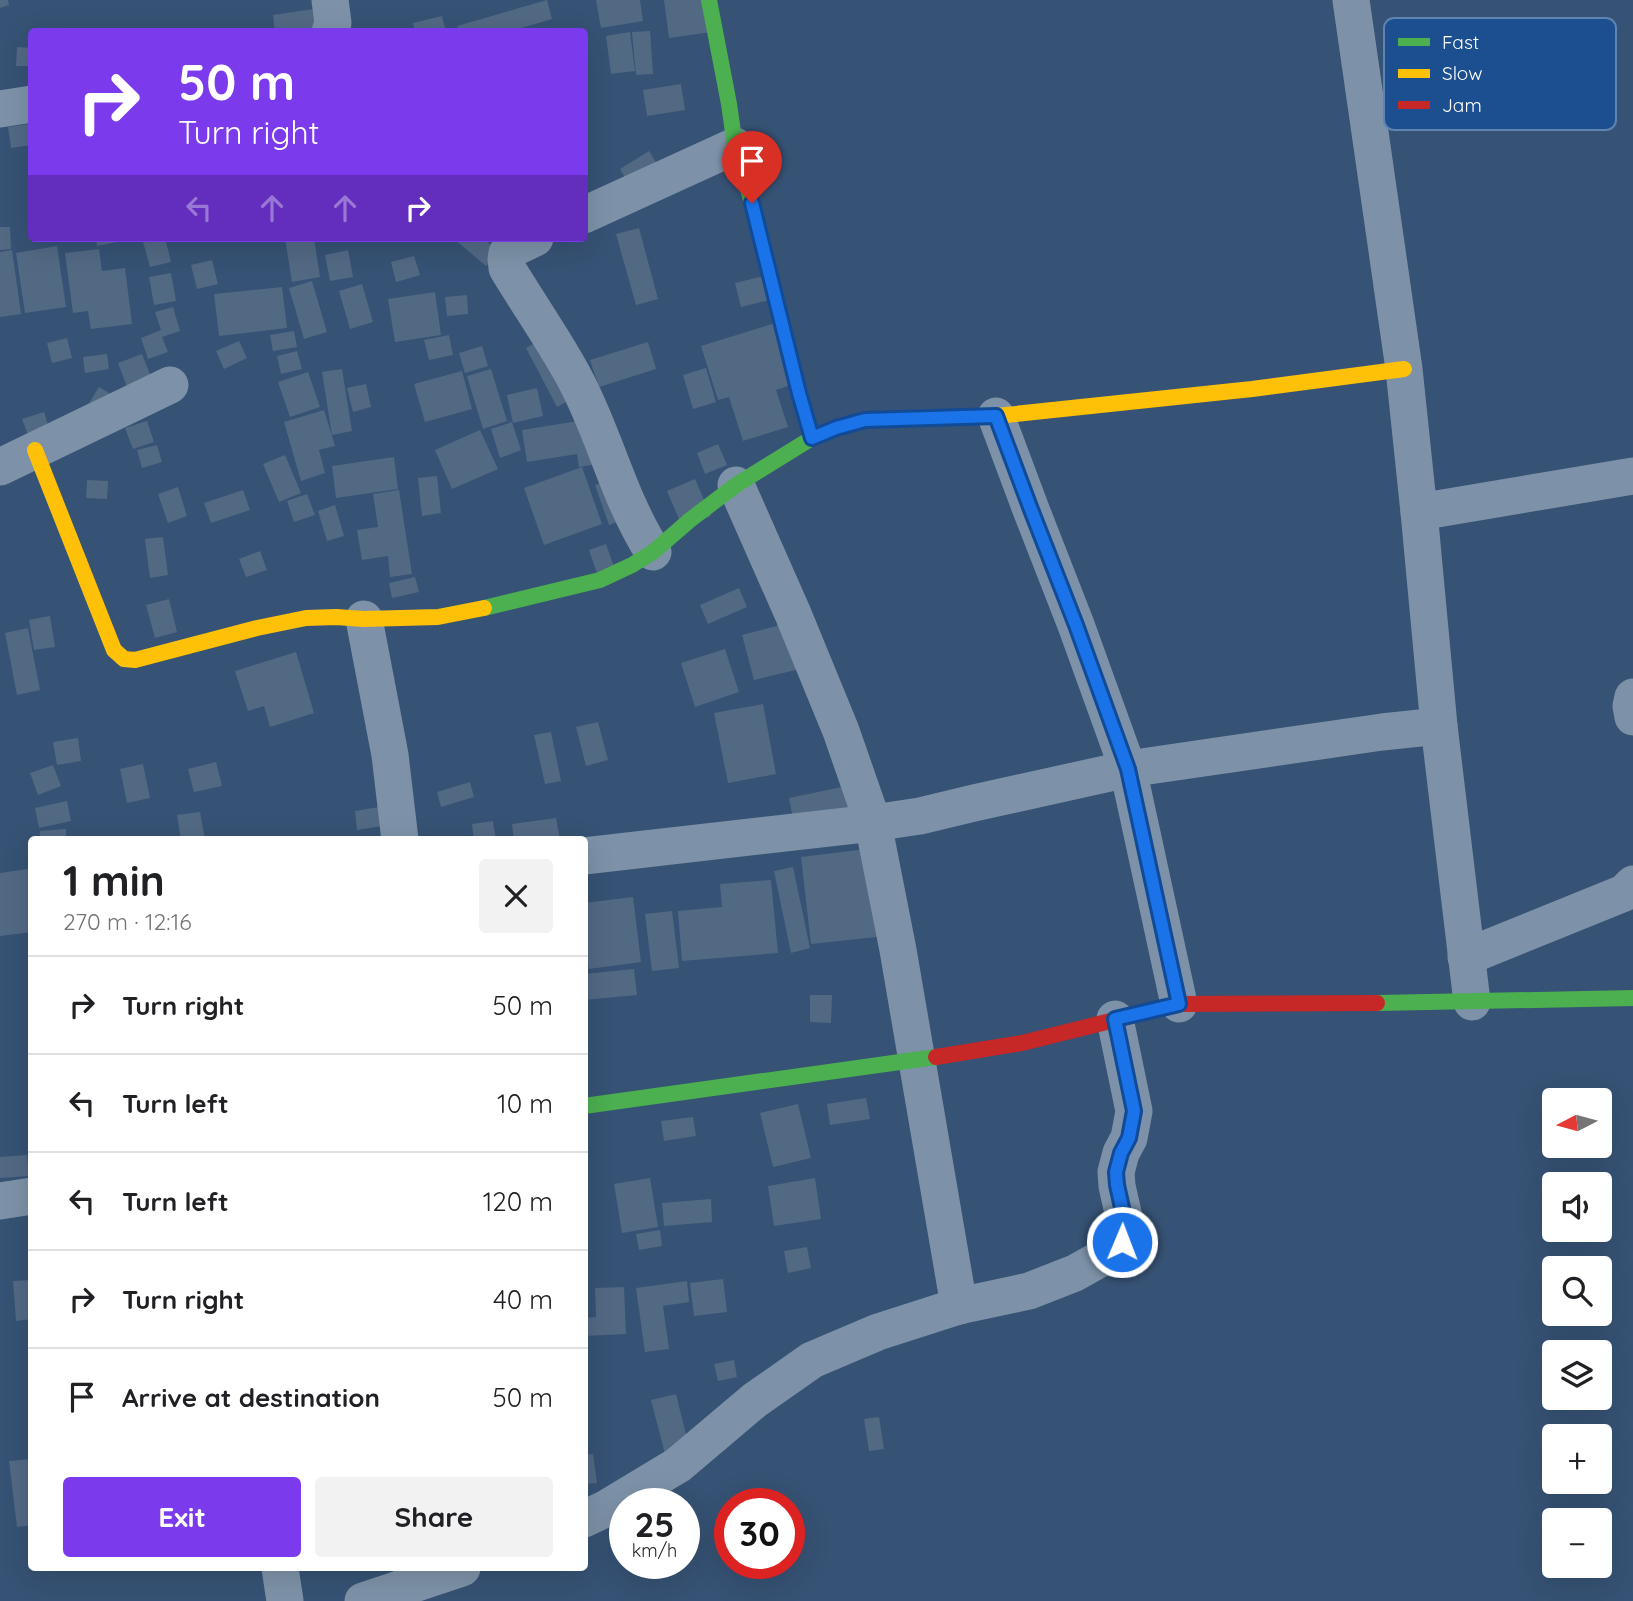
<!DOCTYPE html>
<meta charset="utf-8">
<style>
:root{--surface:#fff;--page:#f2f2f2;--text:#202124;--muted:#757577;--line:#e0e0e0;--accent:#7c3aed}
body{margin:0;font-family:Quicksand,sans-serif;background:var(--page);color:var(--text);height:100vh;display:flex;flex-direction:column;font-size:26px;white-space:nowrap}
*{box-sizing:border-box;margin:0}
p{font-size:23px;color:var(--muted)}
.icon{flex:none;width:38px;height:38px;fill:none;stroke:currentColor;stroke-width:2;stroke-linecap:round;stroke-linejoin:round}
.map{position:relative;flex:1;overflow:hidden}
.drawer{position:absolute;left:28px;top:836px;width:560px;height:735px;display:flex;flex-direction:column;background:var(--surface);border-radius:7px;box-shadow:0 7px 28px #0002}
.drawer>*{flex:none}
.top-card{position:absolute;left:28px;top:28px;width:560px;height:214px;border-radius:7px;box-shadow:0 7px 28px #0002;background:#7c3aed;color:#fff;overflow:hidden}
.needle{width:46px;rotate:264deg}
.fabs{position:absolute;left:1542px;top:1088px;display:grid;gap:14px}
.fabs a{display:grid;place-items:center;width:70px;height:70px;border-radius:7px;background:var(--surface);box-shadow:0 7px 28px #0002;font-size:35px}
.speed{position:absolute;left:609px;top:1488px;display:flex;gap:14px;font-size:35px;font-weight:700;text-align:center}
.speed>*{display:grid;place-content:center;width:91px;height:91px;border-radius:50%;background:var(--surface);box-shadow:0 7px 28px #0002;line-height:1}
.speed small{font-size:18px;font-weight:400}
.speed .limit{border:10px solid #d22;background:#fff;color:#111}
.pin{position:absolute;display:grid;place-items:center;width:60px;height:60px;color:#fff;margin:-72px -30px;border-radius:50% 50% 50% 0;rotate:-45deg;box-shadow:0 0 7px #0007}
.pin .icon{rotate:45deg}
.me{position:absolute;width:77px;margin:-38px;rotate:1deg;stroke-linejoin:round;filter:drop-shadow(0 0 5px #0008)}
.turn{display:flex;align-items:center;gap:24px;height:147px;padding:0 35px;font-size:32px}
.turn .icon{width:91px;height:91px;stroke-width:2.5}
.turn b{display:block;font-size:49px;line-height:60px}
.lanes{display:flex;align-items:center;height:66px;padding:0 35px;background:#0003;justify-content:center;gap:35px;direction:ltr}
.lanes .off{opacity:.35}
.round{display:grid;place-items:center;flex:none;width:74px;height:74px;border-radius:7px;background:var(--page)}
.overview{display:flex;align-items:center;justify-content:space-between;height:119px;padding:0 35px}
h1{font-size:42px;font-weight:700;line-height:52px}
.action{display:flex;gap:14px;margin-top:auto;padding:14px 35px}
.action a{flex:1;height:80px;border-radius:7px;background:var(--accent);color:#fff;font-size:28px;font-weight:700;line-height:80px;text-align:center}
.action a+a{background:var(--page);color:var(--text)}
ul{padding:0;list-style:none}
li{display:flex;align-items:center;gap:21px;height:98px;padding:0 35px;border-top:2px solid var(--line)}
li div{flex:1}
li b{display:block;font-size:26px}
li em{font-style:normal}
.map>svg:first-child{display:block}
.building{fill:#526984}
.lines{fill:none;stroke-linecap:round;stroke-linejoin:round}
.street{stroke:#7d92a8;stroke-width:37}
.fast{stroke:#4caf50;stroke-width:16}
.slow{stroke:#ffc107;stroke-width:16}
.jam{stroke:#c62828;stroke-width:16}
.route-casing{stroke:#114b97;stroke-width:18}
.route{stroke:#1a73e8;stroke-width:12}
.key{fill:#1b4f8f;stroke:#5f84b1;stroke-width:2}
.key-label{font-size:19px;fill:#fff}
</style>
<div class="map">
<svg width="1633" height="1601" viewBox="0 0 1633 1601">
<rect width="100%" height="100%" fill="#365274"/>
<g class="building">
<polygon points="0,0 8,0 9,5 0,8"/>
<polygon points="547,0 552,19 518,29 519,32 459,32 457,26"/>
<polygon points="596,0 640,0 643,21 601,28"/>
<polygon points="664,0 715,0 719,31 669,38"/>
<polygon points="347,4 350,32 275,32 273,15"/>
<polygon points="442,16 446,32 415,32 413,23"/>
<polygon points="650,31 653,74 636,75 632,32"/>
<polygon points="630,32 635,71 611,74 606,36"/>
<polygon points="17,47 32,48 32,66 16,66"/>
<polygon points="681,84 685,110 647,116 643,90"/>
<polygon points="29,124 32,145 11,148 8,127"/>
<polygon points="649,151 662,172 632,190 620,169"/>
<polygon points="0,227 10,227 11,249 0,250"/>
<polygon points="639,228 658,299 636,305 616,234"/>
<polygon points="96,238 131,238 132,239 97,246"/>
<polygon points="142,238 165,238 171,262 150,267"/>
<polygon points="285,238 314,238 320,277 292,282"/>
<polygon points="453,238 483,238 499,252 486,266"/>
<polygon points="57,246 66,307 25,313 16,253"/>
<polygon points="99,249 102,271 125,268 132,324 91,329 88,311 73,313 65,253"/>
<polygon points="12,250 21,314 0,317 0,252"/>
<polygon points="348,250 353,277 330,281 325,255"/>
<polygon points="414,256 420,275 396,282 391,262"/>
<polygon points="212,260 218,284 197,289 191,265"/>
<polygon points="171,273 176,301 154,305 149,277"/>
<polygon points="768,275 773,299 741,307 735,283"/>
<polygon points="312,281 327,332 304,339 289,288"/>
<polygon points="362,284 373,322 350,329 339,291"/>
<polygon points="282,287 287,328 219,336 214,294"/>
<polygon points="435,292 441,335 395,342 388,299"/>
<polygon points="467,295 468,314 447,316 445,297"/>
<polygon points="173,307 180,331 162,337 168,352 148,359 141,338 161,330 155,312"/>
<polygon points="775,323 793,384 776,390 788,427 743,441 729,397 718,400 701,346"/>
<polygon points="294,331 297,347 273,351 270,335"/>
<polygon points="554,333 585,392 557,407 526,348"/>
<polygon points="449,335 453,355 429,360 424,340"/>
<polygon points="67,338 72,358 52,363 47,343"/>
<polygon points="239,341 247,358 224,369 216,351"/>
<polygon points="648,342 656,369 599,387 590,360"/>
<polygon points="482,346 488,366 465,373 459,353"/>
<polygon points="297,351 302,369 281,374 277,356"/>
<polygon points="107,354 109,369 85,373 83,357"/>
<polygon points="142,354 158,395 134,405 118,363"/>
<polygon points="706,368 716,402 693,409 683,375"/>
<polygon points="342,369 352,431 332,435 322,372"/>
<polygon points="491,369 507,421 483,429 467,376"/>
<polygon points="462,371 472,409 425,422 414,384"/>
<polygon points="308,372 320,407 290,417 278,382"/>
<polygon points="366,384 371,407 353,412 347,388"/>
<polygon points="99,387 129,405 88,405"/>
<polygon points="537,388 543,416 513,423 507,395"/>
<polygon points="324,410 335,446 319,450 325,473 301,481 284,422"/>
<polygon points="44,412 55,447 35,454 22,419"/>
<polygon points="597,418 604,463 579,467 577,454 527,462 522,430"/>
<polygon points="147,421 154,442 133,449 125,428"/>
<polygon points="512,422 521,450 500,458 491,429"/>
<polygon points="480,430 498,469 452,489 435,450"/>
<polygon points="718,444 727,465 705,474 697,453"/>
<polygon points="157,445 162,462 142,468 137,450"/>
<polygon points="285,455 301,493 279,502 263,464"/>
<polygon points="394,457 398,489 336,498 332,466"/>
<polygon points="582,467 602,524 544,545 524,488"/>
<polygon points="437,476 441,513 422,516 418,478"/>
<polygon points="616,478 630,517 609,525 595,485"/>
<polygon points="695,479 711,516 683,528 667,491"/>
<polygon points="87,480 108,481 107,499 86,498"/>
<polygon points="178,487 187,516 168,523 158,494"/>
<polygon points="243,490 250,510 211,523 204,503"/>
<polygon points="399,490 412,574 390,577 388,556 362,560 357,530 378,527 373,494"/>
<polygon points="307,494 315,515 294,522 287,501"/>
<polygon points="335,505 344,536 327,541 318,511"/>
<polygon points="163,537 168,575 150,578 145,539"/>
<polygon points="606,544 615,570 598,576 589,550"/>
<polygon points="260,551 267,570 246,577 239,559"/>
<polygon points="415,577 419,592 392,598 389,583"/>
<polygon points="739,588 747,607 708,624 700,605"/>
<polygon points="169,599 177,632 155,638 146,605"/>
<polygon points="50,616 55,647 34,650 29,620"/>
<polygon points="796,621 808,667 754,680 742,635"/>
<polygon points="28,628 40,690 17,695 5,633"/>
<polygon points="725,649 739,692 695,707 681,663"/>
<polygon points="296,652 314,713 270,727 264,706 248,711 235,671"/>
<polygon points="763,704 776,774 728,783 714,713"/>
<polygon points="598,722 608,760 586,766 576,727"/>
<polygon points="551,732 561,781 545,784 534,735"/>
<polygon points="78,738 81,761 57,765 53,742"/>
<polygon points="216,762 222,786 194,792 188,769"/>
<polygon points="143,764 150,798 127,803 120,769"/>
<polygon points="53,765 61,786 38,795 30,773"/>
<polygon points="470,782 474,797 441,807 437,792"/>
<polygon points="866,782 871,807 794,823 789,798"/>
<polygon points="67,801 71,821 39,828 35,808"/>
<polygon points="385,806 388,825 357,830 355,811"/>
<polygon points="200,812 205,840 181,840 177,815"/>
<polygon points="556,818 560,840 514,840 512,824"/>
<polygon points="493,821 496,840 474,840 472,824"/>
<polygon points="66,829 66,840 40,840 40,831"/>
<polygon points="883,847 886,936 811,944 801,857"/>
<polygon points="793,867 810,948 791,953 774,871"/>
<polygon points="28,869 32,896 32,932 0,936 0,873"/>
<polygon points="771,880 778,953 682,961 678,911 722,907 720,884"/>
<polygon points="633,897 641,962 589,969 584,932 584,903"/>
<polygon points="672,911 679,968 652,971 645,914"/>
<polygon points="634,969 637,995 584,1000 584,974"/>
<polygon points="810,995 832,995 831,1023 810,1022"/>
<polygon points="866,1098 870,1119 830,1125 827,1104"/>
<polygon points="798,1104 811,1158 773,1167 760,1113"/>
<polygon points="693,1117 696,1136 664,1141 661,1121"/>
<polygon points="27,1155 29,1176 0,1178 0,1157"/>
<polygon points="650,1178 658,1227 622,1233 614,1184"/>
<polygon points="815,1178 821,1219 774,1226 768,1186"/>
<polygon points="711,1199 712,1222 664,1226 662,1203"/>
<polygon points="660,1230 662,1246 639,1250 636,1234"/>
<polygon points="807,1247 811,1268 788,1273 784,1251"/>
<polygon points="723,1279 727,1312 694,1316 690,1283"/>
<polygon points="32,1280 32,1319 16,1321 13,1281"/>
<polygon points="687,1281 689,1302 663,1306 669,1349 645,1352 636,1288"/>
<polygon points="624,1287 626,1334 584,1336 584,1318 596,1317 595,1288"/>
<polygon points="734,1360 737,1377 718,1381 714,1364"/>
<polygon points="676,1394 695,1471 671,1477 651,1400"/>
<polygon points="879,1417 884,1449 869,1451 864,1419"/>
<polygon points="593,1454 597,1483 584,1484 584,1455"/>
<polygon points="32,1459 32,1525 17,1527 9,1461"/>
</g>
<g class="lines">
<g class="street">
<polyline points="1351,0 1404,369 1419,512 1439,726 1472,1002"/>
<polyline points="330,32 333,23 330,0"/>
<polyline points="0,109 32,104"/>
<polyline points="584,215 735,146"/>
<path d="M 535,238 L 514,248 L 507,253 L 506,259 L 507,268 C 529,305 555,341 575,379 C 605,435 618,497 653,552"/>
<polyline points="996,416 1030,507 1076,625 1128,769 1179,1004"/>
<polyline points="0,467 170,385"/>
<polyline points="736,485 793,614 841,731 873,823 898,950 959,1306"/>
<polyline points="1419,512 1633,476"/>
<polyline points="364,619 390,755 400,840"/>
<polyline points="1633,697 1631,706 1633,717"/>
<polyline points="584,856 873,823 920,816 974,803 1128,769 1382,732 1439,726"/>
<polyline points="1466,957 1624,893 1633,884"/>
<polyline points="0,1201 32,1196"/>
<polyline points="584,1519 605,1509 678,1465 755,1400 812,1360 878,1332 959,1306 1029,1291 1075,1273 1107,1255 1122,1242 1126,1226 1117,1186 1116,1172 1121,1153 1129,1138 1134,1111 1115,1019"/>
<polyline points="280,1568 285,1601"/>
<polyline points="363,1601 462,1568"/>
</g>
<g class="fast">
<polyline points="709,0 729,104 735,146 752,203 799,393 812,438 836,428 865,420 903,419"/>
<polyline points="484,608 600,580 632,565 653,552 690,520 736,485 812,438"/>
<polyline points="1377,1003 1633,998"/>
<polyline points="584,1106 936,1057"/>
</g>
<g class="slow">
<polyline points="903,419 996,416 1252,389 1404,369"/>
<polyline points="35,450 114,650 124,659 135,660 257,628 306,618 336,617 364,619 438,617 484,608"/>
</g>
<polyline class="jam" points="936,1057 1022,1043 1179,1004 1377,1003"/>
</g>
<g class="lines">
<g class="route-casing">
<polyline id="route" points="752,203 799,393 812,438 836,428 865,420 996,416 1030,507 1076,625 1128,769 1179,1004 1115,1019 1134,1111 1129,1138 1121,1153 1116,1172 1117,1185 1126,1226 1122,1242"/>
</g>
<use href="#route" class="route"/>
</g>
<rect x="1384" y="18" width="232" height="112" rx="10" class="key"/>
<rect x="1398" y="38" width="32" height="8" fill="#4caf50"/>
<rect x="1398" y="69" width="32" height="9" fill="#ffc107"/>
<rect x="1398" y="101" width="32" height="8" fill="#c62828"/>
<g class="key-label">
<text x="1442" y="49">Fast</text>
<text x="1442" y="80">Slow</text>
<text x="1442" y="112">Jam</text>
</g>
</svg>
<div class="fabs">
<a><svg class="needle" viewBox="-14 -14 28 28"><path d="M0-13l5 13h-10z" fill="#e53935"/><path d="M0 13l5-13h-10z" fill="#757577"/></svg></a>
<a><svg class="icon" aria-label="sound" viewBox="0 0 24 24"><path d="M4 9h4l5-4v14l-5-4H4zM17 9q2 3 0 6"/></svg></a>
<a><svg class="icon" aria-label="search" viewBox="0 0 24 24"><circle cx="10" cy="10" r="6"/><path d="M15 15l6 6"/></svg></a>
<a><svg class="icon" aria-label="layers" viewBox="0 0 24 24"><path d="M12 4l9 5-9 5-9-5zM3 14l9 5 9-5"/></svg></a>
<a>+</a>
<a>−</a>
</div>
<div class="speed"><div>25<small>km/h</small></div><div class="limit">30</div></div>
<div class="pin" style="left:752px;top:203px;background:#d93025"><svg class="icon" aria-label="arrive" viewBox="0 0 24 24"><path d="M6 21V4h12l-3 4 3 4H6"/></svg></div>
<svg class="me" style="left:1122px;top:1242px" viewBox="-20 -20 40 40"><circle r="17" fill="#1a73e8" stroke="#fff" stroke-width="3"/><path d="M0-11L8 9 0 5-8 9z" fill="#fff"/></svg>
<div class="top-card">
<div class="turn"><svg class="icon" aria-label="right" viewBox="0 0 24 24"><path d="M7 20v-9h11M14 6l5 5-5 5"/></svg><div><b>50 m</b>Turn right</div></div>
<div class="lanes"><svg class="icon off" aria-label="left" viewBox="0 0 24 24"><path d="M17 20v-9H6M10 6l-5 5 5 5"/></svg><svg class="icon off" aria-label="ahead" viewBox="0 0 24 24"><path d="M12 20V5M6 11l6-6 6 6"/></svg><svg class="icon off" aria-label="ahead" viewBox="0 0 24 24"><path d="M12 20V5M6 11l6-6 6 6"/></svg><svg class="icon" aria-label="right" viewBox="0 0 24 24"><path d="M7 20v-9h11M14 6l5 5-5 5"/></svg></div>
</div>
<section class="drawer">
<div class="overview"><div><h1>1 min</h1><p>270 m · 12:16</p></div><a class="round"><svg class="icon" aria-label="close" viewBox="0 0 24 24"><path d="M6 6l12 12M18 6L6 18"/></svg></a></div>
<ul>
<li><svg class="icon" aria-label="right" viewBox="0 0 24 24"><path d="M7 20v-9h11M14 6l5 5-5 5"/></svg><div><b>Turn right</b></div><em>50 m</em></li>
<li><svg class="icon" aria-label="left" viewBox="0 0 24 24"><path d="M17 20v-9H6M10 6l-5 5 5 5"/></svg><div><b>Turn left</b></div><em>10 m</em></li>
<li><svg class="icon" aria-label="left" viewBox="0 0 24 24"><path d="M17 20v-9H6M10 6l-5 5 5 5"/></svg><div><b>Turn left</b></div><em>120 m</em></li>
<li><svg class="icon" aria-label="right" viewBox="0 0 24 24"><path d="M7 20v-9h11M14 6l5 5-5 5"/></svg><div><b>Turn right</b></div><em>40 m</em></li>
<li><svg class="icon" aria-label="arrive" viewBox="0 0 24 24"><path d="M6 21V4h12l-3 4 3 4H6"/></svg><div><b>Arrive at destination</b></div><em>50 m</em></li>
</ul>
<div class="action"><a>Exit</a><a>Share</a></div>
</section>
</div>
